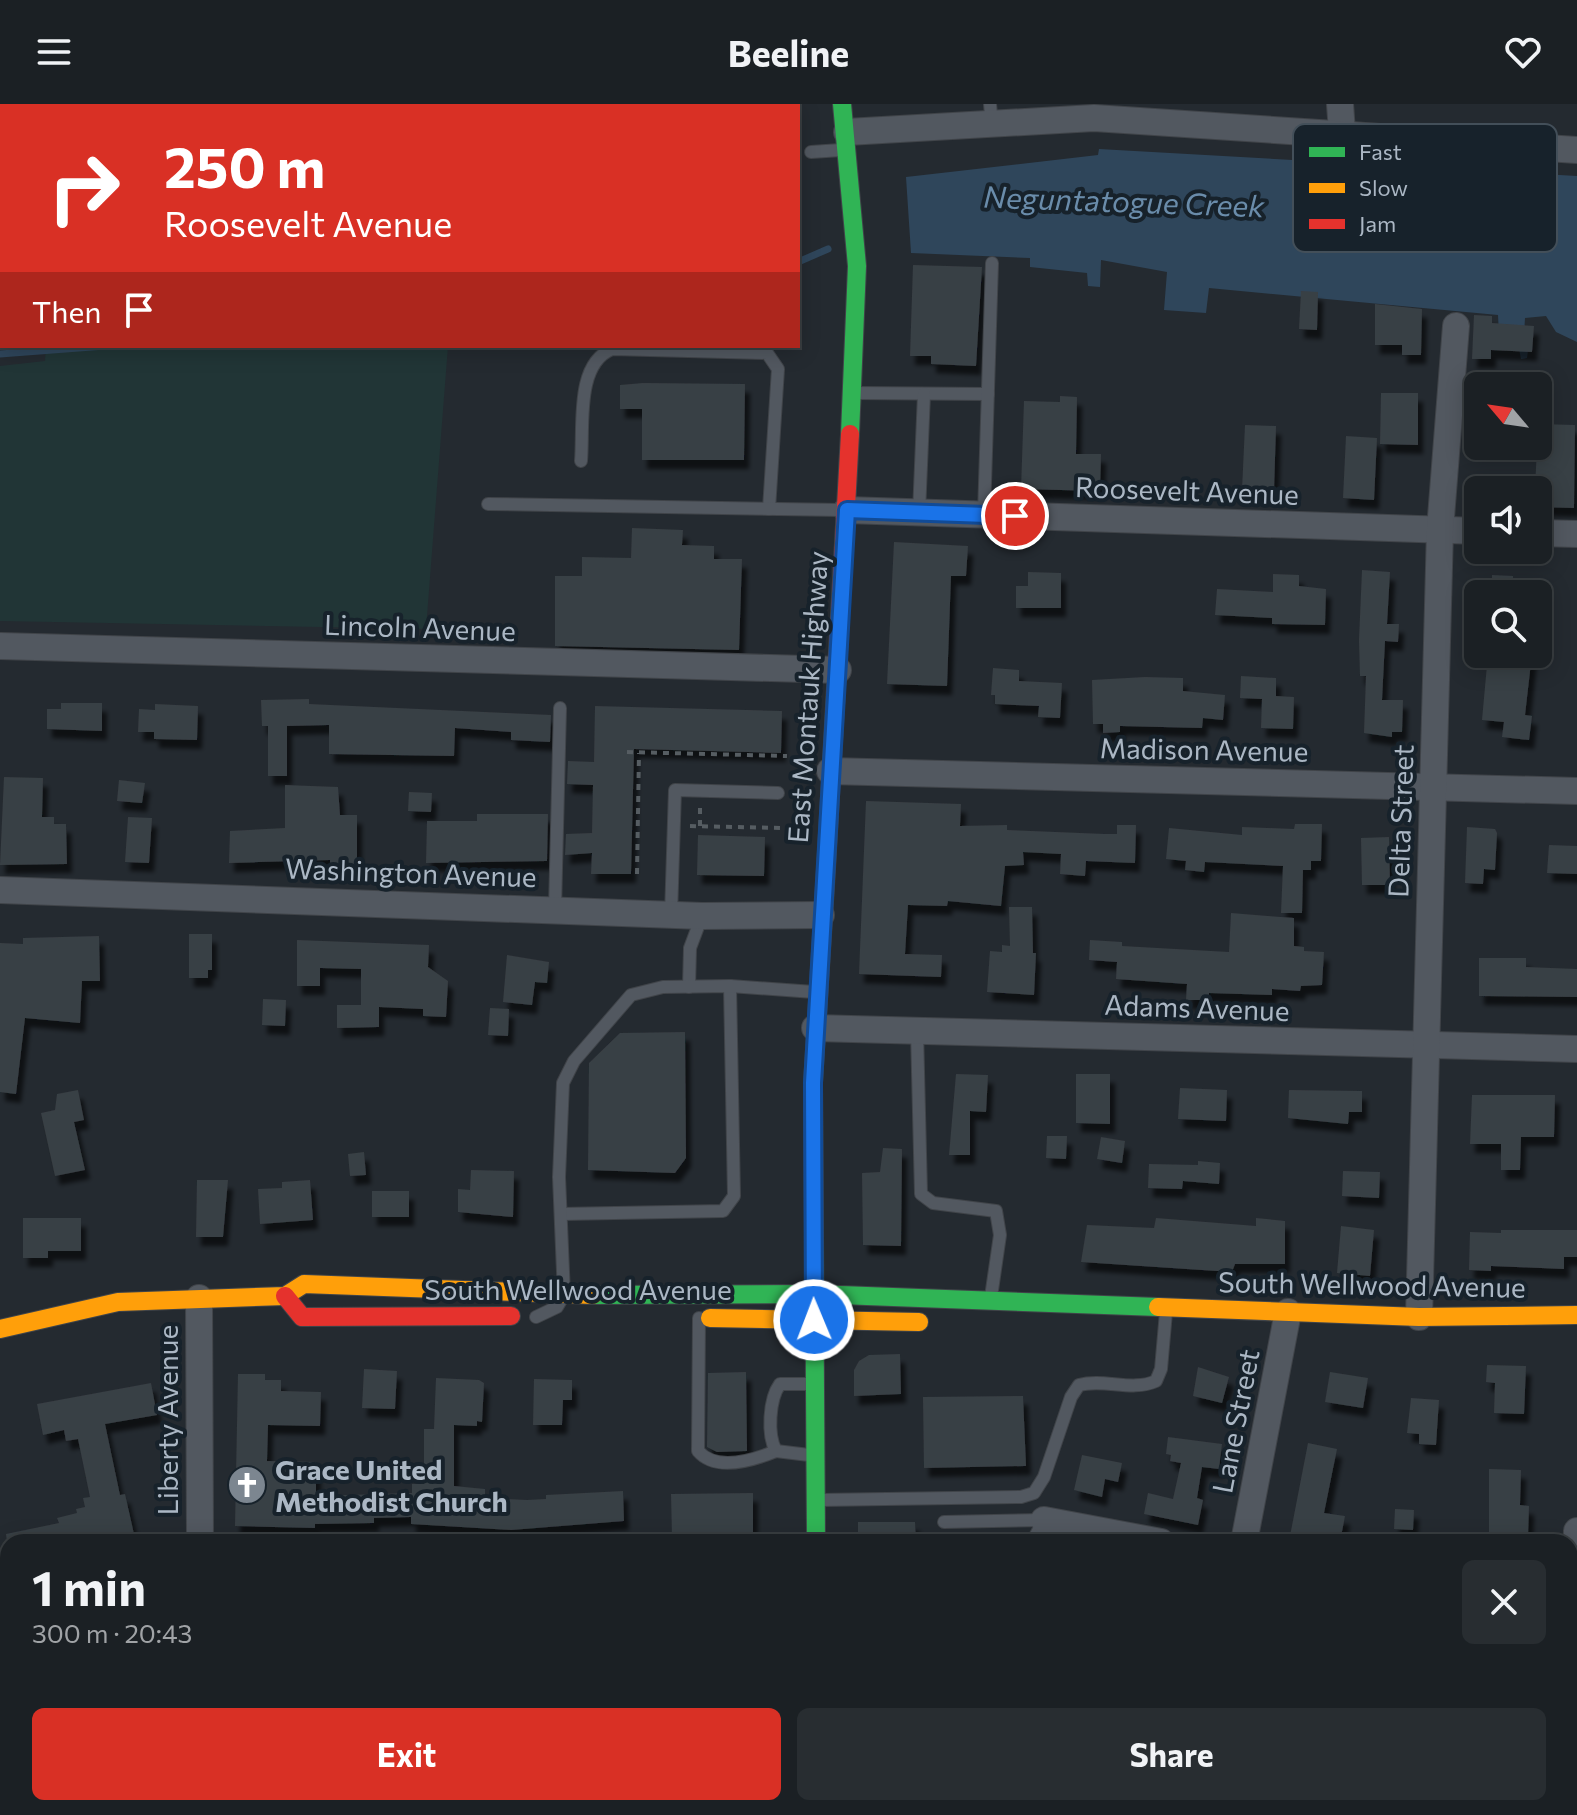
<!DOCTYPE html>
<meta charset="utf-8">
<style>
:root{--surface:#1b2024;--page:#282d31;--text:#f1f3f6;--muted:#a0a3a6;--line:#393e41;--accent:#d93025}
body{margin:0;font-family:Commissioner,sans-serif;background:var(--page);color:var(--text);height:100vh;display:flex;flex-direction:column;font-size:30px;white-space:nowrap}
*{box-sizing:border-box;margin:0}
p{font-size:26px;color:var(--muted)}
.icon{flex:none;width:44px;height:44px;fill:none;stroke:currentColor;stroke-width:2;stroke-linecap:round;stroke-linejoin:round}
.map{position:relative;flex:1;overflow:hidden}
.side{position:absolute;left:0px;top:1430px;width:1578px;height:282px;display:flex;flex-direction:column;background:var(--surface);border-radius:24px 24px 0 0;box-shadow:0 4px 20px #0003,0 0 0 2px var(--line)}
.side>*{flex:none}
.banner{position:absolute;left:0px;top:0px;width:800px;height:244px;box-shadow:0 4px 20px #0003,0 0 0 2px var(--line);background:#d93025;color:#fff;overflow:hidden}
.needle{width:52px;rotate:299deg}
.buttons{position:absolute;left:1464px;top:268px;display:grid;gap:16px}
.buttons a{display:grid;place-items:center;width:88px;height:88px;border-radius:12px;background:var(--surface);box-shadow:0 4px 20px #0003,0 0 0 2px var(--line);font-size:40px}
.pin{position:absolute;display:grid;place-items:center;width:68px;height:68px;color:#fff;margin:-34px;border:4px solid #fff;border-radius:50%;box-shadow:0 2px 8px #0007}
.me{position:absolute;width:88px;margin:-44px;rotate:359deg;stroke-linejoin:round;filter:drop-shadow(0 0 6px #0008)}
.turn{display:flex;align-items:center;gap:28px;height:168px;padding:0 32px;font-size:36px}
.turn .icon{width:104px;height:104px;stroke-width:2.5}
.turn b{display:block;font-size:56px;line-height:68px}
.then{display:flex;align-items:center;height:76px;padding:0 32px;background:#0003;gap:16px;font-size:30px}
.round{display:grid;place-items:center;flex:none;width:84px;height:84px;border-radius:12px;background:var(--page)}
.overview{display:flex;align-items:center;justify-content:space-between;height:136px;padding:0 32px}
h1{font-size:48px;font-weight:700;line-height:60px}
.cta{display:flex;gap:16px;margin-top:auto;padding:16px 32px}
.cta a{flex:1;height:92px;border-radius:12px;background:var(--accent);color:#fff;font-size:32px;font-weight:700;line-height:92px;text-align:center}
.cta a+a{background:var(--page);color:var(--text)}
header{display:flex;justify-content:space-between;align-items:center;height:104px;padding:0 32px;background:var(--surface);font-size:36px;font-weight:700}
.map>svg:first-child{display:block}
.green{fill:#213536}
.water{fill:#2f465b}
.lines{fill:none;stroke-linecap:round;stroke-linejoin:round}
.stream{stroke:#2f465b;stroke-width:7}
.building{fill:#393f44;filter:url(#shadow)}
.lane-casing{stroke:#404449;stroke-width:14}
.street-casing{stroke:#404449;stroke-width:28}
.fast-casing{stroke:#404449;stroke-width:20}
.slow-casing{stroke:#404449;stroke-width:20}
.jam-casing{stroke:#404449;stroke-width:20}
.path{stroke:#565d62;stroke-width:4;stroke-dasharray:6 6;stroke-linecap:butt}
.lane{stroke:#525860;stroke-width:12}
.street{stroke:#525860;stroke-width:26}
.fast{stroke:#30b455;stroke-width:18}
.slow{stroke:#ff9f0a;stroke-width:18}
.jam{stroke:#e5322d;stroke-width:18}
.route-casing{stroke:#114b97;stroke-width:20}
.route{stroke:#1a73e8;stroke-width:14}
.labels{text-anchor:middle;dominant-baseline:central;stroke-width:8;stroke-linejoin:round;paint-order:stroke}
.street-label{font-size:28px;fill:#abb7c4;stroke:#17222b}
.poi-label{font-size:28px;font-weight:bold;fill:#abb7c4;stroke:#17222b;text-anchor:start}
.water-label{font-size:30px;font-style:italic;fill:#6a8caa;stroke:#17222b}
.key{fill:#17222b;stroke:#434f59;stroke-width:2}
.key-label{font-size:22px;fill:#abb7c4}
</style>
<header><svg class="icon" aria-label="menu" viewBox="0 0 24 24"><path d="M4 6h16M4 12h16M4 18h16"/></svg>Beeline<svg class="icon" aria-label="heart" viewBox="0 0 24 24"><path d="M12 20l-8-8c-3-5 5-10 8-4 3-6 11-1 8 4z"/></svg></header>
<div class="map">
<svg width="1577" height="1711" viewBox="0 0 1577 1711">
<defs>
<filter id="shadow"><feDropShadow dx="5" dy="9" stdDeviation="2" flood-color="#0009"/></filter>
</defs>
<rect width="100%" height="100%" fill="#242a30"/>
<polygon class="green" points="46,242 448,242 426,525 0,517 0,262 45,257"/>
<polygon class="water" points="1099,45 1577,72 1577,238 1556,228 1546,212 1525,214 1524,231 1530,232 1527,254 1521,255 1517,235 1499,231 1498,211 1209,184 1206,209 1164,206 1167,168 1101,156 1100,183 1088,182 1087,169 1030,163 1030,154 911,149 906,73 1098,51"/>
<g class="lines">
<g class="stream">
<polyline points="798,158 828,145"/>
<polyline points="0,250 105,242"/>
</g>
</g>
<g class="building">
<polygon points="913,161 982,163 976,262 931,260 931,252 910,252"/>
<polygon points="1301,187 1318,188 1317,226 1299,225"/>
<polygon points="1375,200 1422,205 1421,251 1402,251 1402,241 1375,241"/>
<polygon points="1474,211 1492,212 1492,219 1534,222 1532,248 1491,246 1491,255 1472,255"/>
<polygon points="643,279 745,280 744,356 642,356 642,305 620,305 620,281"/>
<polygon points="1381,289 1418,289 1418,341 1380,340"/>
<polygon points="1060,292 1077,293 1076,350 1101,350 1100,387 1021,385 1024,297 1060,298"/>
<polygon points="1538,320 1575,321 1574,404 1538,403 1538,386 1535,386"/>
<polygon points="1245,321 1276,322 1274,387 1242,386"/>
<polygon points="1346,332 1377,334 1374,396 1343,394"/>
<polygon points="632,424 683,426 682,441 714,442 714,455 742,455 739,546 555,542 555,472 582,472 582,453 631,454"/>
<polygon points="894,438 968,442 966,472 951,472 947,582 887,580"/>
<polygon points="1362,466 1390,468 1387,520 1399,520 1398,538 1385,537 1382,596 1403,596 1402,628 1392,628 1392,633 1364,629 1366,572 1360,572 1359,536"/>
<polygon points="1028,468 1061,469 1061,504 1016,504 1016,482 1028,482"/>
<polygon points="1273,470 1299,471 1299,482 1326,485 1325,521 1272,520 1272,514 1215,511 1217,485 1273,488"/>
<polygon points="1492,471 1513,472 1513,490 1492,490"/>
<polygon points="1488,550 1532,550 1525,611 1532,612 1529,636 1502,633 1504,618 1482,616"/>
<polygon points="993,564 1019,566 1019,577 1062,579 1060,614 1038,613 1039,602 995,600 995,591 991,591"/>
<polygon points="1241,572 1276,574 1276,592 1294,593 1293,625 1261,624 1262,595 1240,594"/>
<polygon points="1145,573 1183,574 1183,587 1225,591 1223,616 1203,614 1202,624 1120,622 1120,628 1103,629 1103,620 1093,620 1092,576"/>
<polygon points="309,595 309,600 551,611 550,638 511,636 511,628 455,624 454,652 329,650 329,621 287,622 287,672 268,672 268,622 262,622 261,596"/>
<polygon points="61,599 102,599 102,627 47,625 47,605 61,605"/>
<polygon points="155,600 198,602 197,636 154,635 154,628 138,628 139,605 155,606"/>
<polygon points="595,602 782,607 781,649 634,645 631,770 591,770 592,749 565,751 566,730 592,729 593,681 567,680 568,657 594,658"/>
<polygon points="4,673 43,674 42,713 54,713 54,720 66,720 67,760 0,761"/>
<polygon points="119,676 145,679 142,699 117,697"/>
<polygon points="285,681 338,683 340,711 357,711 357,767 330,767 330,756 229,759 230,727 285,724"/>
<polygon points="409,688 432,689 431,708 408,707"/>
<polygon points="866,697 961,700 960,722 1007,721 1007,726 1105,730 1117,730 1117,721 1136,721 1135,759 1086,757 1085,772 1060,770 1061,750 1023,748 1024,761 1005,762 1001,802 948,797 947,802 908,801 905,850 942,851 941,873 859,870"/>
<polygon points="477,710 548,710 547,757 426,759 427,717 477,717"/>
<polygon points="128,713 152,714 149,759 125,758"/>
<polygon points="1295,720 1322,720 1321,757 1311,757 1311,766 1303,766 1302,809 1281,809 1283,762 1205,758 1204,768 1185,766 1186,757 1166,755 1169,724 1242,731 1242,723 1294,725"/>
<polygon points="1467,723 1495,725 1497,729 1495,766 1484,765 1483,780 1465,779"/>
<polygon points="698,731 765,733 764,772 697,771"/>
<polygon points="1389,733 1390,781 1362,781 1361,734"/>
<polygon points="1549,741 1577,742 1577,770 1547,769"/>
<polygon points="1009,803 1032,803 1033,849 1036,849 1034,891 987,888 990,847 1002,848 1002,841 1010,842"/>
<polygon points="1231,809 1294,814 1294,842 1304,843 1304,847 1324,848 1322,881 1301,882 1300,887 1272,885 1272,891 1209,889 1209,896 1186,896 1187,880 1116,875 1117,858 1089,856 1090,836 1122,838 1122,842 1229,848"/>
<polygon points="189,830 212,830 212,866 208,866 208,874 189,874"/>
<polygon points="99,832 100,877 82,877 80,919 25,914 16,990 0,988 0,839 23,840 23,834"/>
<polygon points="297,836 429,841 428,863 448,877 446,913 423,912 423,905 379,903 379,923 337,924 337,901 361,901 361,865 320,864 320,882 297,882"/>
<polygon points="507,851 549,858 547,879 535,878 532,901 503,898"/>
<polygon points="1479,854 1526,854 1526,863 1577,865 1577,893 1479,892"/>
<polygon points="263,895 286,896 285,922 262,921"/>
<polygon points="490,904 509,905 508,932 488,931"/>
<polygon points="685,928 686,1054 675,1069 588,1066 589,959 620,929"/>
<polygon points="956,970 988,971 986,1008 970,1007 970,1051 949,1051"/>
<polygon points="1076,970 1110,970 1110,1020 1076,1019"/>
<polygon points="1180,984 1227,986 1226,1017 1178,1015"/>
<polygon points="78,986 84,1016 74,1018 85,1066 55,1072 41,1009 55,1006 57,990"/>
<polygon points="1289,986 1362,987 1362,1008 1349,1008 1348,1020 1288,1014"/>
<polygon points="1472,991 1555,991 1554,1033 1521,1033 1520,1066 1501,1066 1501,1040 1470,1040"/>
<polygon points="1047,1032 1067,1032 1066,1055 1046,1054"/>
<polygon points="1101,1033 1125,1037 1122,1059 1097,1055"/>
<polygon points="883,1044 902,1045 901,1142 863,1141 862,1069 880,1068"/>
<polygon points="364,1048 366,1071 350,1072 348,1050"/>
<polygon points="1198,1057 1220,1059 1219,1080 1183,1077 1182,1085 1148,1084 1149,1060 1198,1061"/>
<polygon points="471,1066 514,1067 513,1113 458,1108 458,1085 470,1086"/>
<polygon points="1343,1067 1380,1068 1379,1094 1342,1092"/>
<polygon points="197,1076 228,1076 223,1133 196,1133"/>
<polygon points="310,1076 313,1116 260,1120 258,1085 282,1084 282,1078"/>
<rect x="372" y="1087" width="37" height="26"/>
<polygon points="23,1114 81,1114 81,1147 48,1147 48,1154 23,1154"/>
<polygon points="1156,1114 1256,1122 1256,1114 1285,1117 1285,1160 1235,1160 1232,1168 1081,1158 1087,1121 1154,1124"/>
<polygon points="1341,1122 1374,1126 1370,1172 1337,1169"/>
<polygon points="1501,1126 1577,1126 1577,1153 1564,1153 1564,1165 1491,1162 1491,1167 1469,1166 1470,1128 1501,1129"/>
<polygon points="900,1250 901,1290 854,1292 854,1266 859,1257 869,1251"/>
<polygon points="1487,1261 1526,1262 1524,1310 1494,1309 1495,1279 1486,1278"/>
<polygon points="1198,1263 1229,1273 1222,1299 1193,1292"/>
<polygon points="364,1265 397,1267 395,1305 362,1304"/>
<polygon points="746,1268 747,1347 717,1348 707,1343 708,1269"/>
<polygon points="1330,1268 1368,1274 1363,1304 1325,1298"/>
<polygon points="238,1270 265,1270 265,1276 281,1276 281,1287 321,1288 320,1322 268,1321 267,1357 316,1358 316,1392 412,1389 412,1380 424,1380 424,1325 434,1325 436,1274 479,1276 484,1279 482,1318 477,1317 477,1322 454,1321 454,1382 485,1385 485,1394 527,1396 546,1395 546,1391 623,1387 624,1417 511,1426 411,1420 411,1413 374,1414 374,1419 315,1420 315,1424 235,1422"/>
<polygon points="534,1275 572,1276 572,1296 563,1296 562,1321 533,1321"/>
<polygon points="151,1279 157,1311 105,1320 120,1391 125,1390 134,1430 102,1438 93,1438 92,1431 64,1438 7,1438 6,1430 59,1419 57,1414 77,1409 76,1405 85,1403 83,1394 90,1393 78,1335 66,1337 64,1326 43,1331 37,1300"/>
<polygon points="1023,1292 1026,1362 924,1364 923,1293"/>
<polygon points="1411,1294 1439,1296 1436,1341 1419,1340 1419,1330 1407,1329"/>
<polygon points="1168,1333 1222,1340 1219,1365 1202,1363 1197,1394 1203,1396 1198,1421 1144,1410 1148,1389 1173,1395 1181,1359 1170,1357 1171,1351 1166,1350"/>
<polygon points="1308,1339 1337,1345 1324,1409 1345,1412 1340,1438 1290,1432"/>
<polygon points="1082,1351 1122,1359 1118,1378 1105,1375 1102,1393 1074,1386"/>
<polygon points="1489,1365 1521,1366 1520,1401 1529,1402 1528,1433 1489,1432"/>
<polygon points="753,1389 753,1431 672,1432 671,1390"/>
<polygon points="1395,1405 1414,1406 1413,1426 1394,1425"/>
<polygon points="858,1418 915,1418 916,1438 858,1438"/>
</g>
<g class="lines">
<g class="lane-casing">
<g id="lane">
<polyline points="990,0 992,21"/>
<polyline points="811,48 841,46"/>
<polyline points="855,289 988,290"/>
<path d="M 581,357 C 584,322 575,260 612,245 L 767,249 L 778,265 L 769,405"/>
<polyline points="488,400 841,406"/>
<polyline points="919,409 924,290"/>
<polyline points="984,411 992,159"/>
<polyline points="555,805 560,604"/>
<polyline points="671,811 675,686 778,689"/>
<polyline points="689,883 690,844 702,812"/>
<polyline points="917,927 921,1090 933,1099 996,1107 1000,1131 991,1193"/>
<polyline points="561,1110 723,1107 734,1092 730,882"/>
<polyline points="536,1213 557,1203 564,1191 559,1073 563,979 574,957 631,891 663,883 730,882 814,888"/>
<path d="M 699,1214 L 698,1347 C 716,1368 754,1356 776,1347"/>
<path d="M 809,1351 L 776,1347 C 767,1331 769,1295 780,1280 L 810,1280"/>
<path d="M 820,1396 L 1021,1393 L 1034,1389 L 1044,1373 L 1071,1293 L 1079,1281 C 1104,1274 1132,1288 1156,1277 L 1161,1265 L 1166,1208"/>
<polyline points="944,1418 1044,1416"/>
<polyline points="1032,1438 1044,1416"/>
<polyline points="745,1704 745,1711"/>
</g>
</g>
<g class="street-casing">
<g id="street">
<polyline points="1340,0 1342,28"/>
<polyline points="847,28 1094,14 1577,46"/>
<polyline points="847,406 1478,427"/>
<polyline points="1538,429 1577,430"/>
<polyline points="0,542 838,566"/>
<polyline points="830,667 1577,687"/>
<polyline points="0,786 702,812 821,811"/>
<polyline points="815,924 1577,945"/>
<polyline points="199,1194 200,1438"/>
<polyline points="1419,1213 1440,426 1456,222"/>
<polyline points="1044,1416 1161,1438"/>
<polyline points="1244,1438 1288,1208"/>
<polyline points="0,1507 8,1505"/>
<polyline points="1570,1577 1577,1427"/>
<polyline points="205,1704 205,1711"/>
<polyline points="1192,1711 1193,1704"/>
<polyline points="1564,1711 1564,1704"/>
</g>
</g>
<g class="fast-casing">
<g id="fast">
<polyline points="842,0 857,162 850,330"/>
<polyline points="593,1191 814,1190 1158,1203"/>
<polyline points="816,1438 813,979 826,765"/>
</g>
</g>
<g class="slow-casing">
<g id="slow">
<polyline points="1158,1203 1419,1213 1577,1211"/>
<polyline points="710,1214 919,1218"/>
<polyline points="0,1225 118,1198 285,1192 304,1180 593,1191"/>
</g>
</g>
<g class="jam-casing">
<g id="jam">
<polyline points="826,765 850,330"/>
<polyline points="285,1192 302,1213 511,1212"/>
<polyline points="822,1704 822,1711"/>
</g>
</g>
<g class="path">
<polyline points="627,648 787,652"/>
<polyline points="700,704 700,722"/>
<polyline points="690,722 783,724"/>
<polyline points="637,770 639,649"/>
</g>
<use href="#lane" class="lane"/>
<use href="#street" class="street"/>
<use href="#fast" class="fast"/>
<use href="#slow" class="slow"/>
<use href="#jam" class="jam"/>
</g>
<g class="lines">
<g class="route-casing">
<polyline id="route" points="814,1216 813,979 847,406 1015,412"/>
</g>
<use href="#route" class="route"/>
</g>
<defs>
<g id="church-disc" transform="scale(2)"><circle r="9.5" fill="#7c8690" stroke="#17222b"/><path d="M-1.2-6h2.4v3.5h3.3v2.4h-3.3V6h-2.4V-.1h-3.3v-2.4h3.3Z" fill="#fff"/></g>
</defs>
<g fill-rule="evenodd">
<use href="#church-disc" x="247" y="1381"/>
</g>
<g class="labels">
<g class="street-label">
<text transform="translate(1187 386) rotate(2)">Roosevelt Avenue</text>
<text transform="translate(420 523) rotate(2)">Lincoln Avenue</text>
<text transform="translate(807 593) rotate(-86)">East Montauk Highway</text>
<text transform="translate(1204 645) rotate(1)">Madison Avenue</text>
<text transform="translate(1400 717) rotate(-88)">Delta Street</text>
<text transform="translate(411 768) rotate(2)">Washington Avenue</text>
<text transform="translate(1197 903) rotate(2)">Adams Avenue</text>
<text transform="translate(1372 1180) rotate(1)">South Wellwood Avenue</text>
<text x="578" y="1185">South Wellwood Avenue</text>
<text transform="translate(167 1316) rotate(-90)">Liberty Avenue</text>
<text transform="translate(1235 1317) rotate(-79)">Lane Street</text>
</g>
<g class="poi-label">
<text x="275" y="1365">Grace United<tspan x="275" dy="32">Methodist Church</tspan></text>
</g>
<g class="water-label">
<text transform="translate(1124 96) rotate(2)">Neguntatogue Creek</text>
</g>
</g>
<rect x="1293" y="20" width="264" height="128" rx="12" class="key"/>
<rect x="1309" y="43" width="36" height="10" fill="#30b455"/>
<rect x="1309" y="79" width="36" height="10" fill="#ff9f0a"/>
<rect x="1309" y="115" width="36" height="10" fill="#e5322d"/>
<g class="key-label">
<text x="1359" y="56">Fast</text>
<text x="1359" y="92">Slow</text>
<text x="1359" y="128">Jam</text>
</g>
</svg>
<div class="buttons">
<a><svg class="needle" viewBox="-14 -14 28 28"><path d="M0-13l5 13h-10z" fill="#e53935"/><path d="M0 13l5-13h-10z" fill="#a0a3a6"/></svg></a>
<a><svg class="icon" aria-label="sound" viewBox="0 0 24 24"><path d="M4 9h4l5-4v14l-5-4H4zM17 9q2 3 0 6"/></svg></a>
<a><svg class="icon" aria-label="search" viewBox="0 0 24 24"><circle cx="10" cy="10" r="6"/><path d="M15 15l6 6"/></svg></a>
</div>
<div class="pin" style="left:1015px;top:412px;background:#d93025"><svg class="icon" aria-label="arrive" viewBox="0 0 24 24"><path d="M6 21V4h12l-3 4 3 4H6"/></svg></div>
<svg class="me" style="left:814px;top:1216px" viewBox="-20 -20 40 40"><circle r="17" fill="#1a73e8" stroke="#fff" stroke-width="3"/><path d="M0-11L8 9 0 5-8 9z" fill="#fff"/></svg>
<div class="banner">
<div class="turn"><svg class="icon" aria-label="right" viewBox="0 0 24 24"><path d="M7 20v-9h11M14 6l5 5-5 5"/></svg><div><b>250 m</b>Roosevelt Avenue</div></div>
<div class="then">Then<svg class="icon" aria-label="arrive" viewBox="0 0 24 24"><path d="M6 21V4h12l-3 4 3 4H6"/></svg></div>
</div>
<section class="side">
<div class="overview"><div><h1>1 min</h1><p>300 m · 20:43</p></div><a class="round"><svg class="icon" aria-label="close" viewBox="0 0 24 24"><path d="M6 6l12 12M18 6L6 18"/></svg></a></div>
<div class="cta"><a>Exit</a><a>Share</a></div>
</section>
</div>
